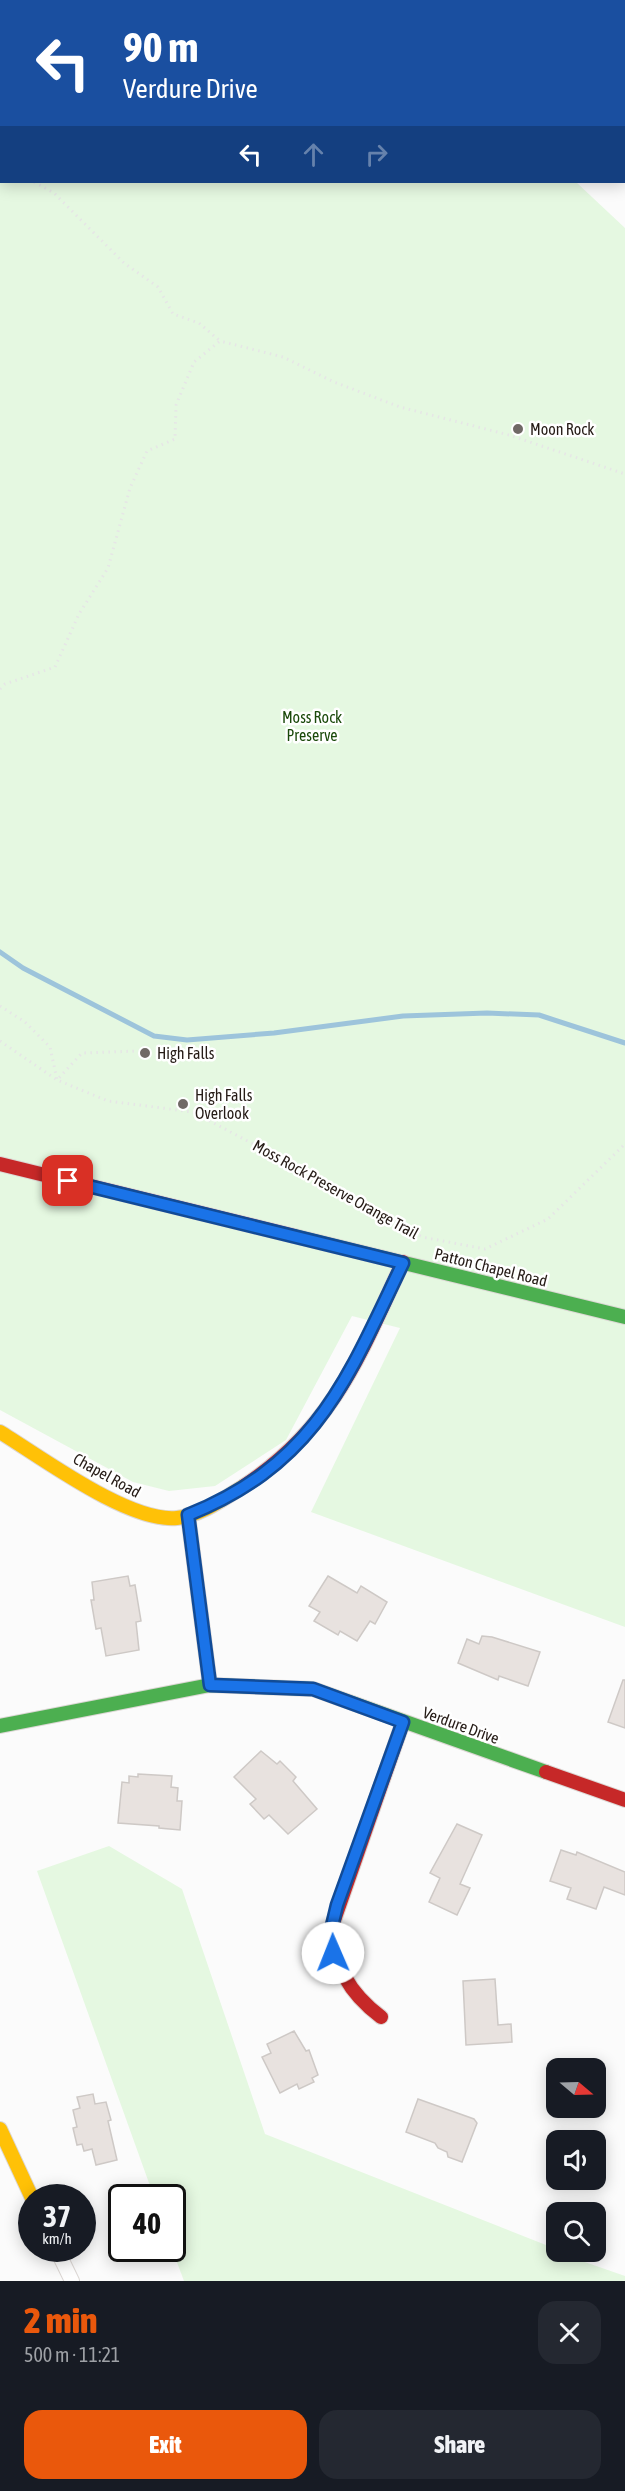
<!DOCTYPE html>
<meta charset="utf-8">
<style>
:root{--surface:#171b24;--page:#242831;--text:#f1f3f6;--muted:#9ea1a6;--accent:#ea580c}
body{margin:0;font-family:"Asap Condensed",sans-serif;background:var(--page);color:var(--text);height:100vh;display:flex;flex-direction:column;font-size:22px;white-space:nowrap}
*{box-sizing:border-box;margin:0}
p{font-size:20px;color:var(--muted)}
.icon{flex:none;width:33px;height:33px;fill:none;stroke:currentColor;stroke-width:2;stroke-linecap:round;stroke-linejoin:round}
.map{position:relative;height:2281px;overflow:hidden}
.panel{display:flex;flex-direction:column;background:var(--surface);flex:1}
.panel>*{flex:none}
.guide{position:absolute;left:0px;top:0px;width:626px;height:183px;box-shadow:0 3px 15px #0003;background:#1a4fa0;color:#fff;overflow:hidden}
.needle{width:39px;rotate:109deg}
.controls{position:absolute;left:546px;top:2058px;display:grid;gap:12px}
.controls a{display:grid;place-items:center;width:60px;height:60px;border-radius:12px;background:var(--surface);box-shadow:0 3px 15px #0003;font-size:30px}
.speed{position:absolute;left:18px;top:2184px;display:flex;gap:12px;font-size:30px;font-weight:700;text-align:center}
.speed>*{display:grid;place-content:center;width:78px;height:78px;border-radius:50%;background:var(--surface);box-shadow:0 3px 15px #0003;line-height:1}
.speed small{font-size:15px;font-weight:400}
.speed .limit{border:3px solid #111;border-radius:9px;background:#fff;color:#111}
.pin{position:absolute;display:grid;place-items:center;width:51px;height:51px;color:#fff;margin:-26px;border-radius:12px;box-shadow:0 3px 9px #0006}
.me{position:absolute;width:66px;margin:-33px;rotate:359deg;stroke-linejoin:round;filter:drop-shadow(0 0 4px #0008)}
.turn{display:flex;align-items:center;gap:21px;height:126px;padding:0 24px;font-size:27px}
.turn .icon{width:78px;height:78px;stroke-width:2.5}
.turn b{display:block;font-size:42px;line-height:51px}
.lanes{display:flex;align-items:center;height:57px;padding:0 24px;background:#0003;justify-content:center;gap:30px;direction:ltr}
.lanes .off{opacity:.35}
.round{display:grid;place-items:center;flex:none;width:63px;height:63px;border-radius:18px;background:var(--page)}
.head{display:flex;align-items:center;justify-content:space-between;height:102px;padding:0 24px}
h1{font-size:36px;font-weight:800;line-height:45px;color:var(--accent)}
.primary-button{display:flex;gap:12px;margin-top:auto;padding:12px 24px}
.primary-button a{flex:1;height:69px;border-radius:18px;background:var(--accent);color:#fff;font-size:24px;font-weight:800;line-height:69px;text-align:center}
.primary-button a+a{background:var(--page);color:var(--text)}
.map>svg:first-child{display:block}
.green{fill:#e5f8e1}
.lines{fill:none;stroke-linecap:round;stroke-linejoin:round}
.stream{stroke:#9dc4db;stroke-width:5}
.building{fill:#e8e2df;stroke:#cec9c6;stroke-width:1.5}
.street-casing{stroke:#dcd7d4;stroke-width:16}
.fast-casing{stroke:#dcd7d4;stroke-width:16}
.slow-casing{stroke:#dcd7d4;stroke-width:16}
.jam-casing{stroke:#dcd7d4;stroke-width:16}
.path{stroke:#e6e6e6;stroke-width:3;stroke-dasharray:1.5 4.5;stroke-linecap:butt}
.street{stroke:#fefefe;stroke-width:14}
.fast{stroke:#4caf50;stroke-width:14}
.slow{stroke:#ffc107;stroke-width:14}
.jam{stroke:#c62828;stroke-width:14}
.route-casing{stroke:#114b97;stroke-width:15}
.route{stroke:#1a73e8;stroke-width:10}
.poi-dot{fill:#706966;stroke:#fff;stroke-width:2}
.labels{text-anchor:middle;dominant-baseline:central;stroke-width:5;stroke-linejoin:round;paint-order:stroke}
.poi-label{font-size:16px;fill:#251b16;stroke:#fff;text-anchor:start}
.park-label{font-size:16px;fill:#1a490a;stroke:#fff}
.street-label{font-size:16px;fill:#251b16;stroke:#fff}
</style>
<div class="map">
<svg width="625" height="2281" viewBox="0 0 625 2281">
<rect width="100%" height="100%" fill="#fbfbfb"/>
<g class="green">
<polygon points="0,0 385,1 2,2 2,182 576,182 625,228 625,1627 311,1512 400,1328 352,1316 286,1440 215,1486 169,1491 133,1482 0,1410"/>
<polygon points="109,1846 182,1889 265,2134 556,2249 556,2252 625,2276 625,2281 184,2281 172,2249 172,2198 154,2197 37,1871"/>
</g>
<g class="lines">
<polyline class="stream" points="0,952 23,968 154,1036 187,1040 274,1033 403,1016 487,1013 539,1015 625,1043"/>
</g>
<g class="building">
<polygon points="128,1576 130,1586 135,1585 141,1621 136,1622 139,1650 106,1656 101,1628 96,1629 91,1600 94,1600 92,1582"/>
<polygon points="328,1576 357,1593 361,1586 387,1602 375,1624 370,1621 357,1641 340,1631 338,1635 314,1621 320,1612 309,1606"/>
<polygon points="482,1636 492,1637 540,1652 528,1686 499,1676 498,1680 458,1663 467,1639 479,1644"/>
<polygon points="623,1680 625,1680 625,1728 608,1722"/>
<polygon points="261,1751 277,1764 280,1761 296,1777 293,1781 317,1809 288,1834 269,1815 264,1819 250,1804 256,1799 234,1777"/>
<polygon points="138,1774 172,1776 171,1787 178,1788 177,1801 182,1801 180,1830 159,1828 159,1826 118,1823 122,1782 129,1783 129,1776 138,1777"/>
<polygon points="457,1824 482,1835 460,1884 470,1888 457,1915 429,1902 440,1878 430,1873"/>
<polygon points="561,1850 576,1855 577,1852 625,1872 625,1895 604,1887 596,1909 567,1899 571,1888 550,1881"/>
<polygon points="495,1979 498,2025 511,2024 512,2042 466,2045 463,1981"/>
<polygon points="294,2031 306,2051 309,2050 318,2075 312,2078 314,2082 299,2089 297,2084 280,2093 262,2057 271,2053 267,2044"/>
<polygon points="93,2094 95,2104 106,2102 111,2120 108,2121 117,2160 96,2165 92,2149 84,2151 82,2144 77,2145 73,2128 77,2127 73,2110 80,2108 77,2097"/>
<polygon points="418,2099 474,2119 477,2123 462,2162 448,2157 447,2152 438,2148 435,2143 406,2132"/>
</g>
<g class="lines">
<g class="street-casing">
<g id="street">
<polyline points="188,1515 210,1685"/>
<polyline points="56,2248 72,2281"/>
</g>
</g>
<g class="fast-casing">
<g id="fast">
<polyline points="294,1236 625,1317"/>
<polyline points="0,1726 210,1685 313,1689 546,1772"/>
</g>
</g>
<g class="slow-casing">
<g id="slow">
<path d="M 0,1432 C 41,1457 129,1523 177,1518 C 202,1515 223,1499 244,1486"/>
<polyline points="0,2129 32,2198"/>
</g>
</g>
<g class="jam-casing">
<g id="jam">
<polyline points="0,1164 294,1236"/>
<path d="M 244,1486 C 334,1426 359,1357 403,1262"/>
<polyline points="546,1772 625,1800"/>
<path d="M 381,2017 C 348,1992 335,1967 332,1926 L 403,1722"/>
</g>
</g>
<g class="path">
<polyline points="0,181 2,180"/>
<polyline points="34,182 54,193 124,263 158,287 173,314 199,323 220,341"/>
<polyline points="0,689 5,684 55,667 79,614 108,568 130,488 147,451 175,439 176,405 194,362 220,341 283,357 334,382 400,407 509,435 625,474"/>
<polyline points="0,1006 25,1022 50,1047 57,1080 82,1053 138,1051"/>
<polyline points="0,1041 57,1080 108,1101 193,1112 349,1195 422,1237 485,1249 548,1219 625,1144"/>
</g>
<use href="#street" class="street"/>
<use href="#fast" class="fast"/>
<use href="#slow" class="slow"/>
<use href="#jam" class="jam"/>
</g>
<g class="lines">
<g class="route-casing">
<path id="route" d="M 68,1181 L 403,1263 C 347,1379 317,1463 188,1515 L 210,1685 L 313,1689 L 403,1722 L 337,1905 L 332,1926 L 333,1953"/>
</g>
<use href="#route" class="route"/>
</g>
<g class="poi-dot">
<circle cx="518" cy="429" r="6"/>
<circle cx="145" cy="1053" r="6"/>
<circle cx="183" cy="1104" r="6"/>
</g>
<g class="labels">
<g class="poi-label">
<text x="530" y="429">Moon Rock</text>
<text x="157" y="1053">High Falls</text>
<text x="195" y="1095">High Falls<tspan x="195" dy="18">Overlook</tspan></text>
</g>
<g class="park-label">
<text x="312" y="717">Moss Rock<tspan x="312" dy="18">Preserve</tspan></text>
</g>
<g class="street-label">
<text transform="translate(336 1189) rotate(29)">Moss Rock Preserve Orange Trail</text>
<text transform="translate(491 1267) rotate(14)">Patton Chapel Road</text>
<text transform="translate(107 1475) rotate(29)">Chapel Road</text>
<text transform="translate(461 1725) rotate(20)">Verdure Drive</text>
</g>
</g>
</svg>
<div class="controls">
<a><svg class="needle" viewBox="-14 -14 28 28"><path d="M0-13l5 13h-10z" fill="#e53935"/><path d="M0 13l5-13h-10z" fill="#9ea1a6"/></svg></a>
<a><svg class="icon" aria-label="sound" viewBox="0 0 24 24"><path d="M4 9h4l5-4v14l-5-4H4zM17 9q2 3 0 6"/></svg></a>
<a><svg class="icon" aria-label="search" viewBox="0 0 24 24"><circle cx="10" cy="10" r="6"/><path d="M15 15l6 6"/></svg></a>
</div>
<div class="speed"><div>37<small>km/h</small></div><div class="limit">40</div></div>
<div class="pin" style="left:68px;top:1181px;background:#d93025"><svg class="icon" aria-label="arrive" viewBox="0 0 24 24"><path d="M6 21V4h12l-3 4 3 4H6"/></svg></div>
<svg class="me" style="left:333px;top:1953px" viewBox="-20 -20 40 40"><circle r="19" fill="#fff"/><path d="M0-13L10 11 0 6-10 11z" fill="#1a73e8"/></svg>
<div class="guide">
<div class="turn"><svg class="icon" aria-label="left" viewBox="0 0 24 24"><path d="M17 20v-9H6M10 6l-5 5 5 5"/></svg><div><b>90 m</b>Verdure Drive</div></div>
<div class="lanes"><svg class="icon" aria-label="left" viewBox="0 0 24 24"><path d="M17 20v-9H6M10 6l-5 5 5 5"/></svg><svg class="icon off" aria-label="ahead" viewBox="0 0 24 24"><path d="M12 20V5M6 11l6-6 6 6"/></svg><svg class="icon off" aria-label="right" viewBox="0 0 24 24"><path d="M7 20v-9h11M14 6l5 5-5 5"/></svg></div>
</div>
</div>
<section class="panel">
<div class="head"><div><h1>2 min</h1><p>500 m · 11:21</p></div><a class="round"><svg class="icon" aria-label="close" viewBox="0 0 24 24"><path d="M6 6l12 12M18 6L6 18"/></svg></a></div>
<div class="primary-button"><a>Exit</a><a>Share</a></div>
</section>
